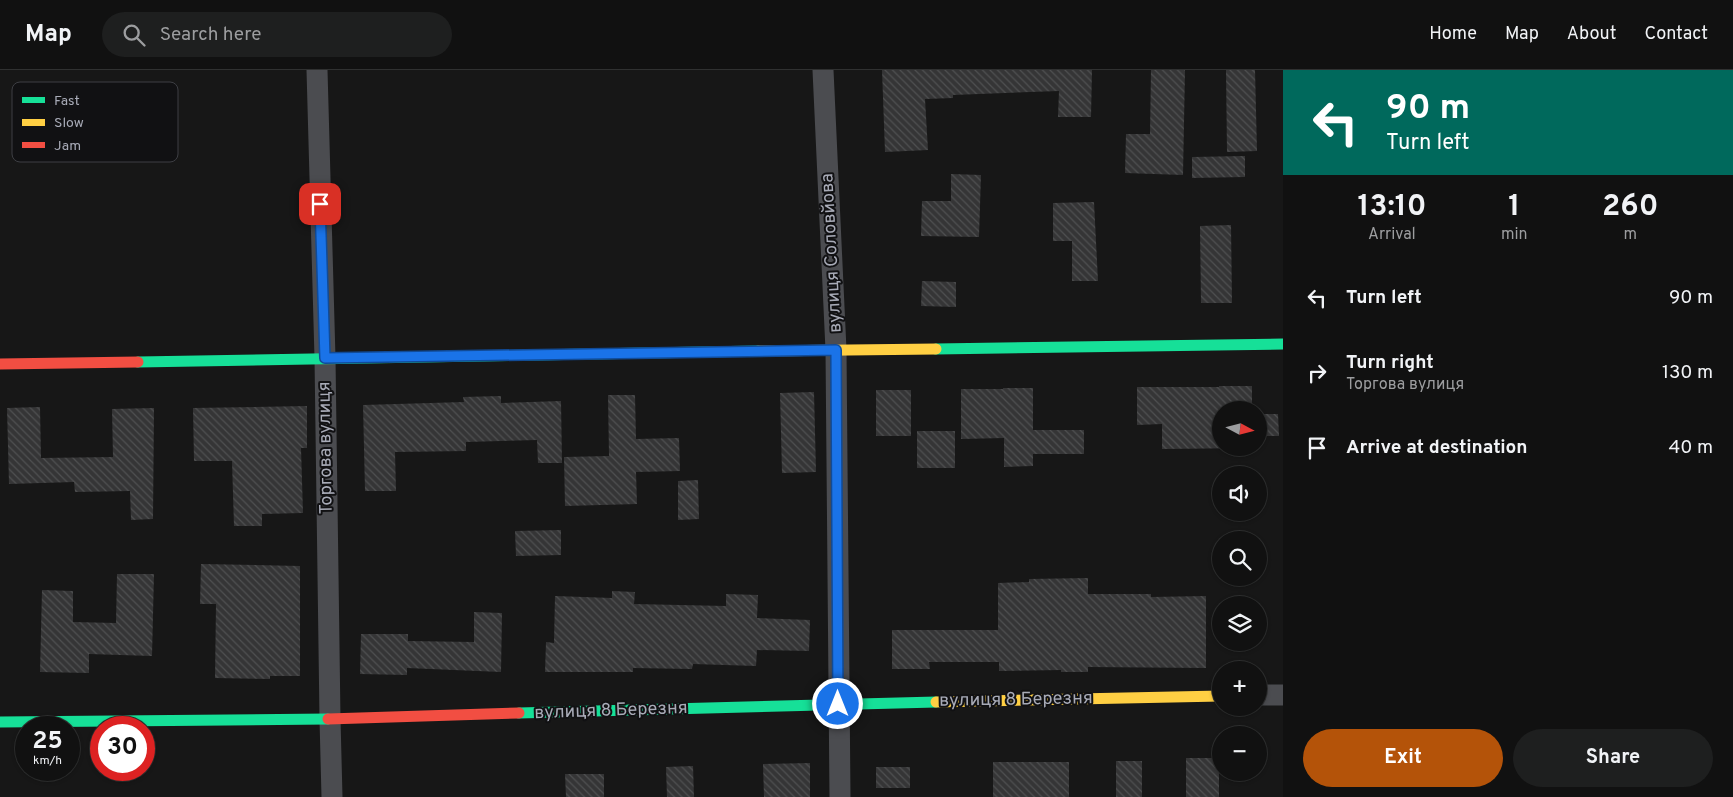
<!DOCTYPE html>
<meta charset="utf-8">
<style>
:root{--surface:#111;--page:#1e1f1f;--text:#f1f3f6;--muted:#9c9d9f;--line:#303131;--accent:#b45309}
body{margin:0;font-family:Overpass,sans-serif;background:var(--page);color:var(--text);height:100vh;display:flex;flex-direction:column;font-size:19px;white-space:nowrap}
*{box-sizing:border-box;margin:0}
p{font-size:16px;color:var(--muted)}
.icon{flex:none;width:28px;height:28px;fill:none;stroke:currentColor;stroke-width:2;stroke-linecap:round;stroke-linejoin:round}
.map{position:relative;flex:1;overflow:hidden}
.panel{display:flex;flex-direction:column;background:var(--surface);width:450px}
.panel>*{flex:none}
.top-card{background:#00695c;color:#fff;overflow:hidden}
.needle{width:32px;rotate:97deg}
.buttons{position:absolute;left:1212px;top:331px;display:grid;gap:10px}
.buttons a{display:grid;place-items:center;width:55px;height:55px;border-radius:50%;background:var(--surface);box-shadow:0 1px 4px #0004,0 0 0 1px var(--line);font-size:25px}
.speed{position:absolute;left:15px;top:646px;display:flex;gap:10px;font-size:25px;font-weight:700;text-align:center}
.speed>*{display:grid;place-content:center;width:65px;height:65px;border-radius:50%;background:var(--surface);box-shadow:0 1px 4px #0004,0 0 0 1px var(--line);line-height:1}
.speed small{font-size:12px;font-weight:400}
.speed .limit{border:8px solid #d22;background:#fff;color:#111}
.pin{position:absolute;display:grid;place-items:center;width:42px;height:42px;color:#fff;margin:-21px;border-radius:10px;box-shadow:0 2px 8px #0006}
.me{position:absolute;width:55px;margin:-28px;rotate:0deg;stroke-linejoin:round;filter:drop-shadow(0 0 4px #0008)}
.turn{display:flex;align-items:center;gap:18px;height:105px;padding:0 20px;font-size:22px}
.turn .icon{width:65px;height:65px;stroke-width:2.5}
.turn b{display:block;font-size:35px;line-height:42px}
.eta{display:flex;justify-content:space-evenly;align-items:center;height:85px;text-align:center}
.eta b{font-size:30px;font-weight:700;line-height:35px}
.button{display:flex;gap:10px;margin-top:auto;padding:10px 20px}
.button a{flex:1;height:58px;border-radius:30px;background:var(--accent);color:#fff;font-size:20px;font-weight:700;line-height:58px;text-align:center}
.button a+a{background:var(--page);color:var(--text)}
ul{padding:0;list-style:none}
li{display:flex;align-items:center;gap:15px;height:75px;padding:0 20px}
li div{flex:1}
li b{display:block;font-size:19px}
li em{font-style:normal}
header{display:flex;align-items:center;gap:30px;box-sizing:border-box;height:70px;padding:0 25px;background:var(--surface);border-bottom:1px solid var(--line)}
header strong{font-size:24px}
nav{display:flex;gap:28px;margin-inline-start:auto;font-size:18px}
.search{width:350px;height:45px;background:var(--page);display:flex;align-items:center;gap:12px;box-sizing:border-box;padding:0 18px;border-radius:28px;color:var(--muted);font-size:19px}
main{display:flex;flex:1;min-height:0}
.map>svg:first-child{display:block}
.building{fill:url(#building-back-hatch)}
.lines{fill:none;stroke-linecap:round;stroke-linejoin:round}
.street{stroke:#4b4c50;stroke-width:21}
.fast{stroke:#16e098;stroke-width:11}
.slow{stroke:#ffcf43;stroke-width:11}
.jam{stroke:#f24e42;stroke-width:11}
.route-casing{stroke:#114b97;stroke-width:12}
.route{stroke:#1a73e8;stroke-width:9}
.labels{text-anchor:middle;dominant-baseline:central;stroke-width:4;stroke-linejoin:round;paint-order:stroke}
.street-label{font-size:18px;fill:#a8abb7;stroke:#111113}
.key{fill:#111113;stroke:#3e3f44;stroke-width:1}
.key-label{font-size:14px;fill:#a8abb7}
</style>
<header>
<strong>Map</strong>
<div class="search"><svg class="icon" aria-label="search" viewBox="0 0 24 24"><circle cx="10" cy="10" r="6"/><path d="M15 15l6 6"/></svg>Search here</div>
<nav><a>Home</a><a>Map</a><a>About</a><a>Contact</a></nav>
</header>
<main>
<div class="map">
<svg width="1283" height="727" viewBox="0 0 1283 727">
<defs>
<pattern id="building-back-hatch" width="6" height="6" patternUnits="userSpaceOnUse" patternTransform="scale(1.25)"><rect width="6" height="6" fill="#353536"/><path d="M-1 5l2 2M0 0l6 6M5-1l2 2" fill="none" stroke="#4f5051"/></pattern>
</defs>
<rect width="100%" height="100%" fill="#171717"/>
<g class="building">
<polygon points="882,0 1092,0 1091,47 1058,47 1059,21 953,25 953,28 925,29 928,80 885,82"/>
<polygon points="1151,0 1185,0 1183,105 1125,103 1126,64 1150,64"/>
<polygon points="1226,0 1255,0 1257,81 1227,82"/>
<polygon points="1245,86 1245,107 1192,108 1192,87"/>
<polygon points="951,104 981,105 979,167 921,166 922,131 951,131"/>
<polygon points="1094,132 1098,211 1072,211 1072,171 1053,171 1053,133"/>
<polygon points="1231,155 1232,233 1201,233 1200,156"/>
<polygon points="922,211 956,212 956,237 921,236"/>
<polygon points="1219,316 1252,316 1252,340 1221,340 1221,378 1252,378 1162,379 1162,354 1137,355 1137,317 1219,317"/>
<polygon points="1003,318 1033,318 1033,360 1084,360 1084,384 1033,384 1033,396 1004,397 1004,368 961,369 961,319 1003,319"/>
<rect x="876" y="320" width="35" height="46"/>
<polygon points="814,322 816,402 782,403 780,323"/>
<polygon points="608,325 635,325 636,369 679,368 680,401 636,402 637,434 565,436 564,387 609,386"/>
<polygon points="501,326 501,333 561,331 562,393 538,393 537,370 466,372 466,381 395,382 396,421 365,421 363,335 464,332 463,327"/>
<polygon points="307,336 307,378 301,378 303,443 262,444 262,456 234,456 232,391 194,391 193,338"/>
<polygon points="40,337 41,388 113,387 112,339 154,338 153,449 131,450 130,421 75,422 74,412 9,414 7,338"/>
<polygon points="1259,344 1278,344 1279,366 1259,366"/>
<rect x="917" y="361" width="38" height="37"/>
<polygon points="698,410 699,449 678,450 678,411"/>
<polygon points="561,460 561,485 516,486 515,461"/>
<polygon points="201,494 300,496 300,606 270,606 270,609 215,608 216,534 200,534"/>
<polygon points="117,504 154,504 152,586 89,584 89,603 40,602 42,520 73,521 73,552 116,553"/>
<polygon points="1088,508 1088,524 1151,524 1151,527 1206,526 1206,598 1088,597 1088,602 1061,602 1061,600 999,601 999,592 929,592 930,599 892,599 892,560 998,560 998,513 1029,512 1029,509"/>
<polygon points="612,521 635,522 634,534 726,536 726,524 758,525 757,548 810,550 809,581 757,580 756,596 693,594 692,599 633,598 633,602 545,602 546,572 554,573 555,526 612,528"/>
<polygon points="474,542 502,543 501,602 407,598 407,605 360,604 361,564 408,564 408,571 474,572"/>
<rect x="1186" y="688" width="33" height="39"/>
<rect x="1116" y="691" width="26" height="36"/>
<rect x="993" y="692" width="76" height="35"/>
<polygon points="810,693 810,727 764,727 763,694"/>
<polygon points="693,696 694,727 667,727 666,697"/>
<rect x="876" y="697" width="34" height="21"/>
<polygon points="565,704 604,704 604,727 566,727"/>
</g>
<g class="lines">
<g class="street">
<polyline points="317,0 325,288 330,649 332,727"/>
<polyline points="823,0 836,280 840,727"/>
<polyline points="1259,625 1283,625"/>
</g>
<g class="fast">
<polyline points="936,279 1283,274"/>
<polyline points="138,292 758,281"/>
<polyline points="519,643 936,632"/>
<polyline points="0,652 328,649"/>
</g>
<g class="slow">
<polyline points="758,281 936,279"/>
<polyline points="936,632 1221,626"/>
</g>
<g class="jam">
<polyline points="0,294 138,292"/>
<polyline points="328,649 519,643"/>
</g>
</g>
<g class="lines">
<g class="route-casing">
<polyline id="route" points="320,134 325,288 836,280 838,634"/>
</g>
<use href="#route" class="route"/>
</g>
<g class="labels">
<g class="street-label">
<text transform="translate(832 183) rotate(-93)">вулиця Соловйова</text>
<text transform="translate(326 378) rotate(-91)">Торгова вулиця</text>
<text transform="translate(1016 630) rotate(-1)">вулиця 8 Березня</text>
<text transform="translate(611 641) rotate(-2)">вулиця 8 Березня</text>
</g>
</g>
<rect x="12" y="12" width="166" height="80" rx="8" class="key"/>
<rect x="22" y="27" width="23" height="6" fill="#16e098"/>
<rect x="22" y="49" width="23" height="7" fill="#ffcf43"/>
<rect x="22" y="72" width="23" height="6" fill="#f24e42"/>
<g class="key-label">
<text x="54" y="35">Fast</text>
<text x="54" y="57">Slow</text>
<text x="54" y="80">Jam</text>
</g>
</svg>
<div class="buttons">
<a><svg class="needle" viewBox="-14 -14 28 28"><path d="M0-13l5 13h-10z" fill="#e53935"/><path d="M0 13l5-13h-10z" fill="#9c9d9f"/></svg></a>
<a><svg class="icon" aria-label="sound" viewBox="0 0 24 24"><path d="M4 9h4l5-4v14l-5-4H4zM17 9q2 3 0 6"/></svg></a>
<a><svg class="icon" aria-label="search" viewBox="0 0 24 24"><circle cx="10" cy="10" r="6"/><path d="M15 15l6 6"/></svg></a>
<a><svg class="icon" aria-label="layers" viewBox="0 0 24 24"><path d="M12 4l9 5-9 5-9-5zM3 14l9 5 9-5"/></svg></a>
<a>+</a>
<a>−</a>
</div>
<div class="speed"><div>25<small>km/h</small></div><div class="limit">30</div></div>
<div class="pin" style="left:320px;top:134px;background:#d93025"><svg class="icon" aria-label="arrive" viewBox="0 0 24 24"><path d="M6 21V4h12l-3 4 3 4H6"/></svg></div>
<svg class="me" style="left:838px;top:634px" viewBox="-20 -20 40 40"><circle r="17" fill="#1a73e8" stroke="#fff" stroke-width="3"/><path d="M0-11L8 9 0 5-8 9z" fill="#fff"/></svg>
</div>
<section class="panel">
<div class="top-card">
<div class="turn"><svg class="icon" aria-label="left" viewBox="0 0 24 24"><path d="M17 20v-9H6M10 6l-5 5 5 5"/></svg><div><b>90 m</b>Turn left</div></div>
</div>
<div class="eta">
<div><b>13:10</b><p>Arrival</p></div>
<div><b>1</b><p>min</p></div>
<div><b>260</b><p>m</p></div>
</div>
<ul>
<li><svg class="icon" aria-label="left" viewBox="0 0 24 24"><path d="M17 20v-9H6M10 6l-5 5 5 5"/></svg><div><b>Turn left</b></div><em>90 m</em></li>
<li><svg class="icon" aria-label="right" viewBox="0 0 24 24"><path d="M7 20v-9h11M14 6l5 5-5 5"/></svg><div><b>Turn right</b><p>Торгова вулиця</p></div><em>130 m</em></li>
<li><svg class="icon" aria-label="arrive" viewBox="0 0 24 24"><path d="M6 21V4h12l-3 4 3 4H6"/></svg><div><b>Arrive at destination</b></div><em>40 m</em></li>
</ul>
<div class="button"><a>Exit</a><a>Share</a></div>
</section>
</main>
